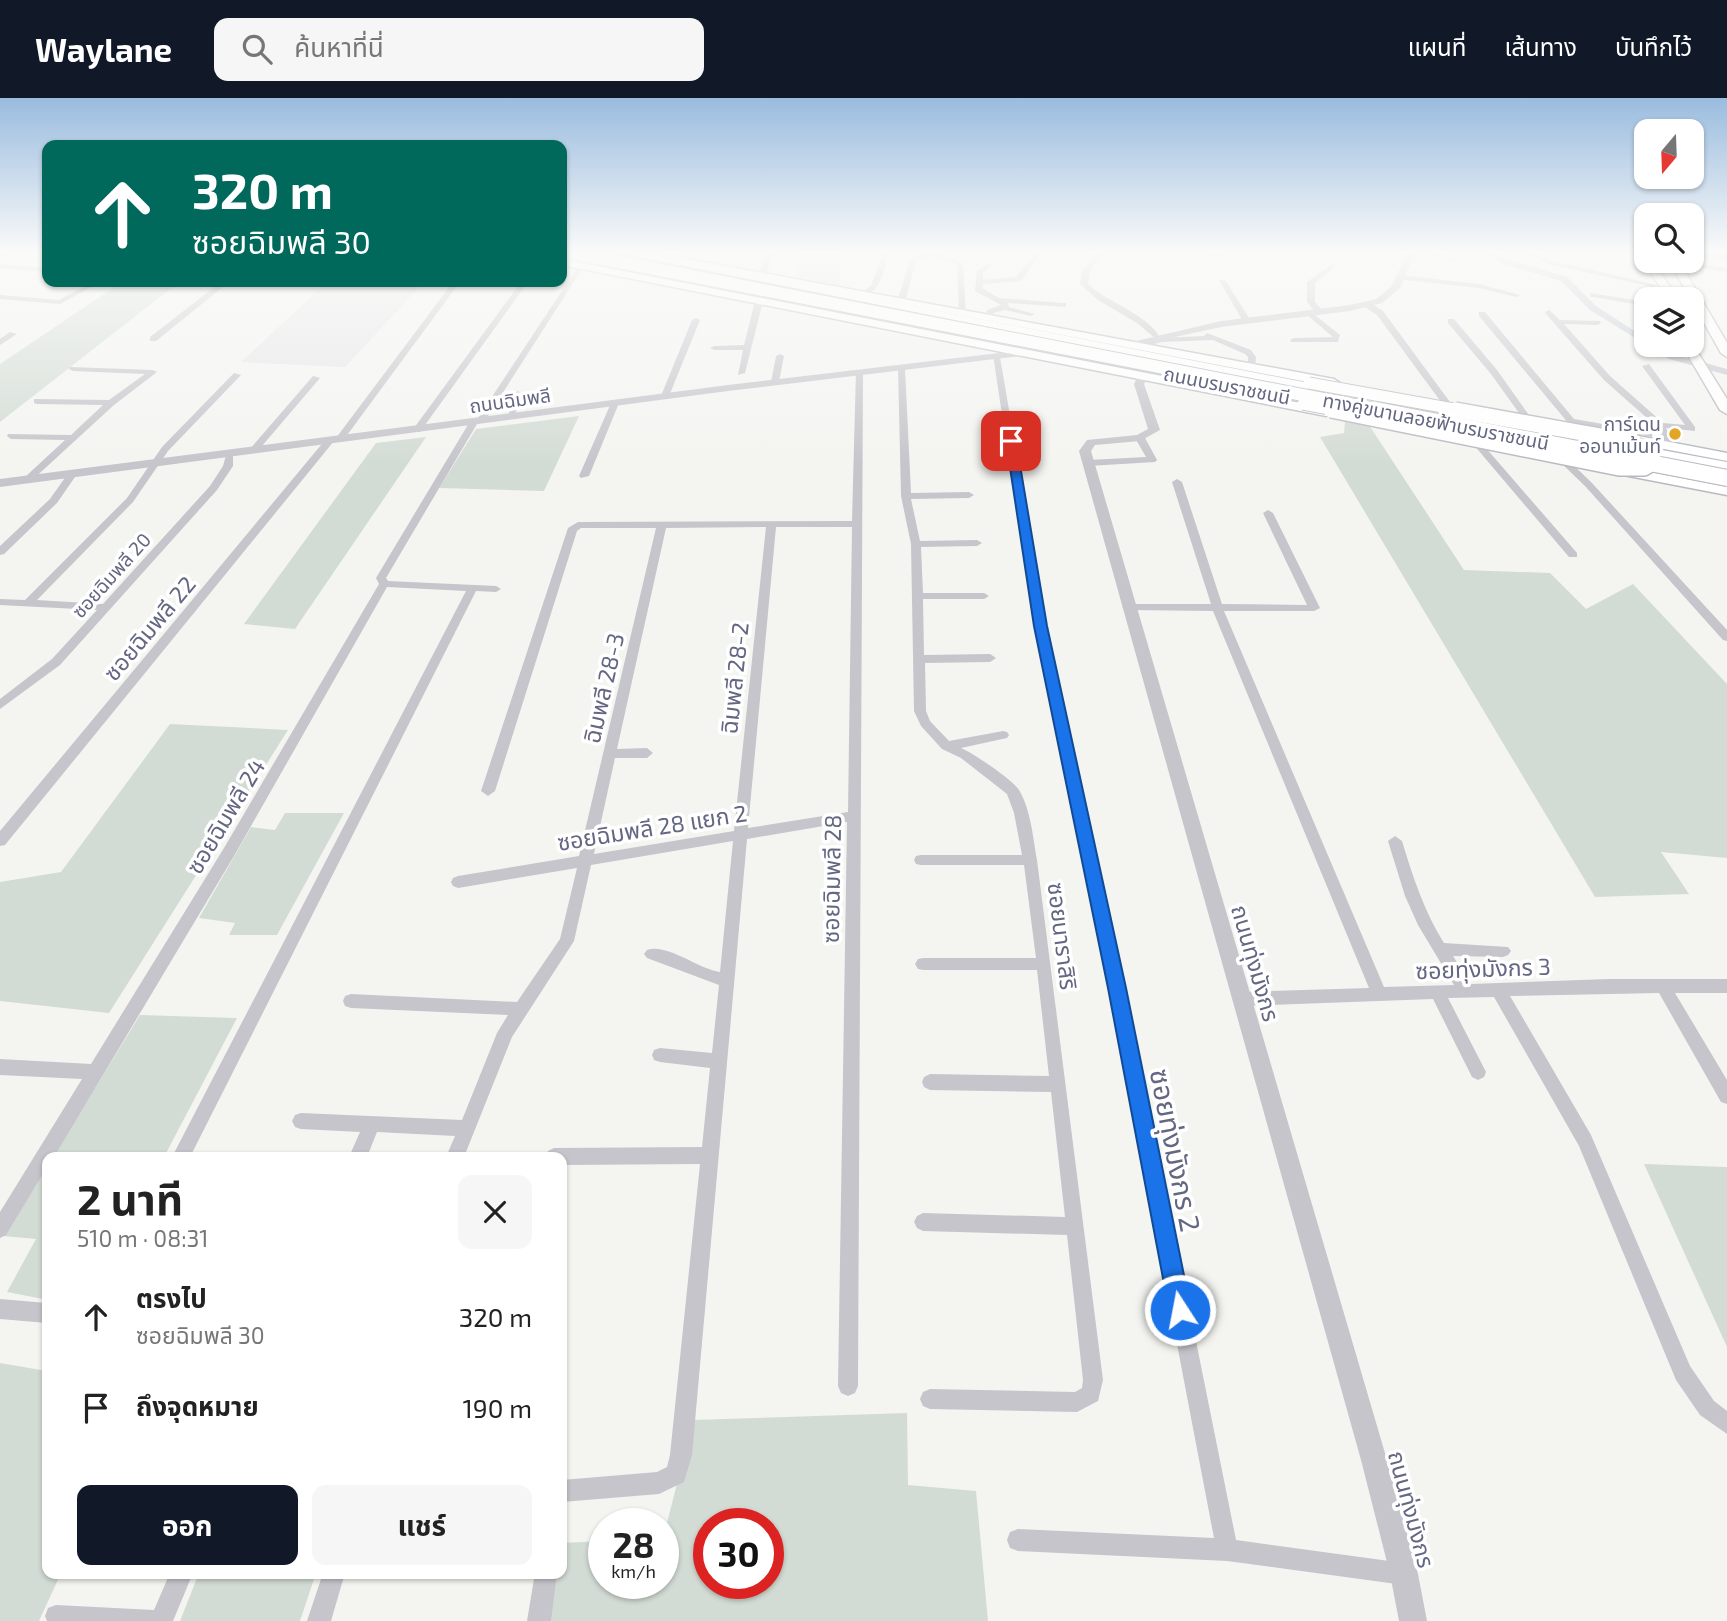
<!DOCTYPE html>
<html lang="th">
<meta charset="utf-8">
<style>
:root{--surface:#fff;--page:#f6f6f6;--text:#222;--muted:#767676;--accent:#111827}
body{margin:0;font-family:"Exo 2","Noto Sans Thai",sans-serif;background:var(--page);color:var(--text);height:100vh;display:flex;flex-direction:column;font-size:26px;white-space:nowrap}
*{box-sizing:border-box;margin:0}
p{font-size:23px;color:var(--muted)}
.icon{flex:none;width:38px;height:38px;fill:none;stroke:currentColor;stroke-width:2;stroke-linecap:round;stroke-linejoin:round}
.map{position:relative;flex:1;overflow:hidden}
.drawer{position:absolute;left:42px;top:1054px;width:525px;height:427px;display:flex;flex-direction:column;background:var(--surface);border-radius:14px;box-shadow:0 2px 5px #0004}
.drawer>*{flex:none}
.guide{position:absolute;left:42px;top:42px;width:525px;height:147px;border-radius:14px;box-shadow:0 2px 5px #0004;background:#00695c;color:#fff;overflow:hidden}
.needle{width:46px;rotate:199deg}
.tools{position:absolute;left:1634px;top:21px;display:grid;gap:14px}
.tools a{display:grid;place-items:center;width:70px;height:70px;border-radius:14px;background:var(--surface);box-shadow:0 2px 5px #0004;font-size:35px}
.speed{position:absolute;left:588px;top:1410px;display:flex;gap:14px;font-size:35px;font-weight:700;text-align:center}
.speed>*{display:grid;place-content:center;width:91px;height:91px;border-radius:50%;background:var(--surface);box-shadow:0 2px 5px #0004;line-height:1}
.speed small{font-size:18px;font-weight:400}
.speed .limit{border:10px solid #d22;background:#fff;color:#111}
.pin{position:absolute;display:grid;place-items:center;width:60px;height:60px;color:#fff;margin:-30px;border-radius:14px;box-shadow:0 4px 10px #0006}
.me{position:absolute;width:77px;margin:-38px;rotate:349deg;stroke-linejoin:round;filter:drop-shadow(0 0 5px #0008)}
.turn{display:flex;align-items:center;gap:24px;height:147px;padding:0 35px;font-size:32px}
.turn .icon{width:91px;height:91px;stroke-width:2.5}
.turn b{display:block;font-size:49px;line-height:60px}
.round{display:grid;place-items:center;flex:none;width:74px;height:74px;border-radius:14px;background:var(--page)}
.overview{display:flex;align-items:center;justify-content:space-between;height:119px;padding:0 35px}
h1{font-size:42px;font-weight:700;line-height:52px}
.action{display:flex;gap:14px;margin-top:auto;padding:14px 35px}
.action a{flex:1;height:80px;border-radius:14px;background:var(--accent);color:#fff;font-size:28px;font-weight:700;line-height:80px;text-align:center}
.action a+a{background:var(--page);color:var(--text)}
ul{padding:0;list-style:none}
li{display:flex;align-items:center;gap:21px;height:91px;padding:0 35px}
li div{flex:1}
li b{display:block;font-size:26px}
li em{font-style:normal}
header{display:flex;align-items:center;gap:42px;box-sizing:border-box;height:98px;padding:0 35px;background:var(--accent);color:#fff}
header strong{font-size:33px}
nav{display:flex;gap:38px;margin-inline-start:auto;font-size:24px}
.search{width:490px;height:63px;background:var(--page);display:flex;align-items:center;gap:18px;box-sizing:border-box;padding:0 24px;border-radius:14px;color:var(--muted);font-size:26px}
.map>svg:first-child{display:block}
.built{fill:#e4e6e5}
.green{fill:#d3dcd4;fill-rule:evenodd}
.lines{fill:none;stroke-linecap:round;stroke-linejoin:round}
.canal{fill:#c5c8d1;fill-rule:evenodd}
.river{fill:#c5c8d1;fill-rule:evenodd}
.secondary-casing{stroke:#b9bac1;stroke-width:3}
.primary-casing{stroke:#b7b8be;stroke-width:3}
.minor{fill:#c5c5cb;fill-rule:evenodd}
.tertiary{fill:#c5c5cb;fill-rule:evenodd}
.secondary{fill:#fff;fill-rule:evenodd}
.primary{fill:#fff;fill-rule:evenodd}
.secondary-bridge-far1-casing{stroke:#b9bac1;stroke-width:13;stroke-linecap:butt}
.secondary-bridge-casing{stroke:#b9bac1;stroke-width:18;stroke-linecap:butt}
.primary-bridge-far1-casing{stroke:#b7b8be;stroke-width:14;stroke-linecap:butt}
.primary-bridge-casing{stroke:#b7b8be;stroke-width:18;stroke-linecap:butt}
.secondary-bridge-far1{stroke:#fff;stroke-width:11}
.secondary-bridge{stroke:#fff;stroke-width:15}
.primary-bridge-far1{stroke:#fff;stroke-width:12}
.primary-bridge{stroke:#fff;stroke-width:16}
.route{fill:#1a73e8;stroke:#114b97;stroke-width:2}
.poi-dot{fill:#e2a525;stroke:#fff;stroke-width:2.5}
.labels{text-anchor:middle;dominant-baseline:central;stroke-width:7;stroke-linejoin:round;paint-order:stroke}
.far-street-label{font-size:19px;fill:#646782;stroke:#fff}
.far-poi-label{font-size:19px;fill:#646782;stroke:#fff;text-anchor:end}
.street-label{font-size:23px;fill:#646782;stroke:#fff}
.near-street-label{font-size:28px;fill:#646782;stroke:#fff}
</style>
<header>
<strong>Waylane</strong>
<div class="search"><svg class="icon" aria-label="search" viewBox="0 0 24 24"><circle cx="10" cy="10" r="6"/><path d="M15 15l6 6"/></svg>ค้นหาที่นี่</div>
<nav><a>แผนที่</a><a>เส้นทาง</a><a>บันทึกไว้</a></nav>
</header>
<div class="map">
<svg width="1727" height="1523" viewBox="0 0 1727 1523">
<rect width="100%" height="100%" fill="#f4f5f1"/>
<g class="built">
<polygon points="803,154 842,154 839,187 796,179 798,157"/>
<polygon points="327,184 424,184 345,269 241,264"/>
</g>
<g class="green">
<polygon points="122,184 179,184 0,324 0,266"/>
<polygon points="579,318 544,393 439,390 476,331"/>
<polygon points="1345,324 1369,327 1464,472 1550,475 1586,511 1633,486 1727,586 1727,760 1661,754 1689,796 1595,799 1320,339 1344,335"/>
<polygon points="426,339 295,531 244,526 376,345"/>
<polygon points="170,626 288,632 109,915 0,903 0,784 61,774"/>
<polygon points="285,715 344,715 277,837 229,837 235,825 199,820 251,729 275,732"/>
<polygon points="140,917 237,920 164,1059 53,1059"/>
<polygon points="1644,1066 1727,1069 1727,1249"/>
<polygon points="47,1067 47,1193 43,1201 7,1194 36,1141 3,1138"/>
<polygon points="0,1265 47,1273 47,1475 61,1475 39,1523 0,1523"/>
<path d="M 907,1315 L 908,1387 L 976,1393 L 988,1523 L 549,1523 L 556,1475 L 562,1475 L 562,1445 L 604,1443 L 604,1486 L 663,1486 L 663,1441 L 693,1322 ZM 709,1426 L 768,1426 L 768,1486 L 709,1486 Z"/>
<polygon points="199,1475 316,1475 300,1523 180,1523"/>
</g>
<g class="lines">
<polygon class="canal" points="1485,154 1495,154 1506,161 1567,179 1596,208 1647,241 1647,247 1657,247 1677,257 1727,271 1727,277 1669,261 1590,212 1561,183 1500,165"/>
<polygon class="river" points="1693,154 1727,155 1727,163 1695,157"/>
<g class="secondary-casing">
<g id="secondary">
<polygon points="629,154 650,154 1334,281 1340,285 1334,289"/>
<polygon points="1647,160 1653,163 1678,201 1668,201 1643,163"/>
<polygon points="562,161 1326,310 1333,314 1326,318 562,167"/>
<polygon points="1669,163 1679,163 1727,245 1727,259 1721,255"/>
<polygon points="1692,245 1727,301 1727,316 1720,312 1682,247"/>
<polygon points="1617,334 1727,355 1727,363 1612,341 1612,335"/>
<polygon points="1618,368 1727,389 1727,397 1613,375 1613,369"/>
</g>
</g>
<g class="primary-casing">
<g id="primary">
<polygon points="614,154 636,154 1334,290 1341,294 1334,298"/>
<polygon points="1629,346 1727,364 1727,374 1624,353 1622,350"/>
</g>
</g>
<g class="minor">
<polygon points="8,154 16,154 0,162 0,157"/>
<polygon points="767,154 773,154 766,178 762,180 758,178"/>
<path d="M 883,154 L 889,154 C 884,171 881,196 860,199 L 860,195 L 871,188 Z"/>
<polygon points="1036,154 1042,154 1021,183 983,186 982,190 999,200 1063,205 1066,205 1066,209 1008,205 1009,209 1035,216 1031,218 1005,212 993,215 990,223 984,223 987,212 1001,207 975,193 977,173 989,165 992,167 983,175 983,182 1016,179"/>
<path d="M 1096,154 L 1102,154 L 1090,174 L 1088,186 C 1107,204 1150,218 1160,240 L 1204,238 L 1207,235 L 1251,252 L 1256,259 L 1255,272 L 1248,270 L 1248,259 L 1245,256 L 1213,242 L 1162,244 L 1134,251 L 1134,247 L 1156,241 L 1137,225 L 1098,202 L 1080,186 L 1082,174 Z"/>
<polygon points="1193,154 1208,154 1225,158 1222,160"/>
<polygon points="1418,154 1429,154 1459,162 1456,164"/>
<polygon points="1531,154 1553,163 1657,187 1653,189 1549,166 1529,157"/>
<path d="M 924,156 L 943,157 L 963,165 L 966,218 L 959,216 L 957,166 C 943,160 930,157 916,163 L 905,204 L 901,206 L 897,204 L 910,162 Z"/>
<polygon points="1675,163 1727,170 1727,174 1673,166"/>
<polygon points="1333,165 1335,168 1315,185 1315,204 1324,214 1317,216 1307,204 1307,184"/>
<polygon points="0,166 47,170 47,174 0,170"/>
<polygon points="579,167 584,168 484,324 477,326 386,480 388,483 496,488 501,491 496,494 476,493 190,1059 172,1059 466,493 387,489 234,758 54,1059 47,1059 47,1069 6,1137 0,1140 0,1114 82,981 0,977 0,961 91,966 224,750 379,486 376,480 469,325 476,323"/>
<polygon points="1400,177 1479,186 1520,197 1516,199 1479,190 1397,181"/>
<polygon points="1219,182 1225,182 1251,223 1250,225 1244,225"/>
<polygon points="92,184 101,184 60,206 0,201 0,197 59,202"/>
<polygon points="221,184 229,184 156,243 150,243 150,239"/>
<polygon points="453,184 460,184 342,344 336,344 336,340"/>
<polygon points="521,184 528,184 420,334 414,334 414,330"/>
<polygon points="1590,195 1647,204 1647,208 1593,199 1590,199"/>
<polygon points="759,201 763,203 745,275 738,277 743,252 714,252 710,250 714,248 744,247 755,203"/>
<polygon points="1363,204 1369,204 1383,213 1450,304 1450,308 1444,308 1377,217 1363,208"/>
<polygon points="1549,212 1560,222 1600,223 1601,225 1597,227 1564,226 1610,278 1663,325 1685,327 1642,268 1649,266 1695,329 1695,333 1666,330 1674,347 1666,349 1656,328 1604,282 1546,216 1545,214"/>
<polygon points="1310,213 1340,237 1338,244 1291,244 1290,242 1294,240 1333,239 1307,217 1306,215"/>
<polygon points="1479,214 1485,214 1574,321 1649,334 1652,335 1652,339 1579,327 1580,332 1574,332 1479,218"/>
<polygon points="696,220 700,222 669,298 662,300 661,298 692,222"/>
<polygon points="1448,221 1454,221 1497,272 1531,320 1530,322 1524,322 1491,276 1448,225"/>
<polygon points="10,234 17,236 0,247 0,241"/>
<polygon points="780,256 784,258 779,284 775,287 771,284 776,258"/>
<polygon points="993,257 1000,259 1046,528 1125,890 1236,1442 1404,1465 1412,1468 1415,1476 1412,1484 1404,1487 1227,1463 1018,1453 1010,1450 1007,1442 1010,1434 1018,1431 1214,1440 1109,890 1034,528"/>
<path d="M 898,268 L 905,270 L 911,395 L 969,394 L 974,397 L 969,400 L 911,401 L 920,443 L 977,442 L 982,445 L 977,448 L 921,449 L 923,495 L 984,495 L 989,498 L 984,501 L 923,501 L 924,557 L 990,556 L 996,560 L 990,564 L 925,565 L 926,613 L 930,623 L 949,643 L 1003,633 L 1007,634 L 1009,637 L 1007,640 L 961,650 C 973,655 1013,682 1019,692 C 1031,712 1033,740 1037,762 L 1103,1282 L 1098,1303 L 1077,1314 L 930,1311 L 923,1308 L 920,1301 L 923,1294 L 930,1291 L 1075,1294 L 1082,1290 L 1083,1282 L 1067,1137 L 923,1133 L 917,1130 L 914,1124 L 917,1118 L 923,1115 L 1065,1119 L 1051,994 L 930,992 L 924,989 L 922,984 L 924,979 L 930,976 L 1049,978 L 1037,872 L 923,872 L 918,871 L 915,866 L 918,861 L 923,860 L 1036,860 L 1024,767 L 921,767 L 916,766 L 914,762 L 916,758 L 921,757 L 1022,757 L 1014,715 L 1007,696 L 961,660 L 942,651 L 921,628 L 914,613 L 911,446 L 901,398 Z"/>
<polygon points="70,269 153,272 157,274 114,307 30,384 24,384 24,380 65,342 11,341 7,338 8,336 71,337 103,307 37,306 34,305 34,301 109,302 145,276 73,273 69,271"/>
<path d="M 856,272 L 863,274 L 858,1288 L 855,1295 L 848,1298 L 841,1295 L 838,1288 L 847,724 L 747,741 L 692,1357 L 684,1384 L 659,1396 L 562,1404 L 562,1382 L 657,1374 L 667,1369 L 670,1357 L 700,1066 L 562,1067 L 562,1059 L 545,1059 L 548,1053 L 554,1050 L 702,1049 L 710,970 L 660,964 L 654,962 L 652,957 L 654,952 L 660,950 L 712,955 L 719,887 L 647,860 L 644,856 L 647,852 C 667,845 698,871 720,874 L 733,743 L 591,767 L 574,843 L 512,939 L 464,1059 L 446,1059 L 455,1038 L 377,1034 L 367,1059 L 349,1059 L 360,1034 L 301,1031 L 295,1029 L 292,1023 L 295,1017 L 301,1015 L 462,1022 L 497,935 L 508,917 L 351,910 L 345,908 L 343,903 L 345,898 L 351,896 L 517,904 L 560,841 L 577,770 L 458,790 L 453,788 L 451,784 L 453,780 L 458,778 L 579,758 L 656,430 L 581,430 L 577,433 L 495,693 L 488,698 L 481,693 L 568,430 L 578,424 L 852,423 ZM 766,429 L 734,733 L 594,756 L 615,660 L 647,660 L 653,655 L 647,650 L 617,651 L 666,430 ZM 776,429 L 852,429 L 848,714 L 748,730 Z"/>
<polygon points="234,275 241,277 168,353 133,404 37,502 103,506 210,388 223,368 227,354 233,354 233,368 217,392 60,567 0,611 0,601 52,561 97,512 0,507 0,501 25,502 127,400 162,349"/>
<polygon points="313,278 320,280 256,355 250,355 250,351"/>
<polygon points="518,293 522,296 514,320 507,322 514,296"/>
<polygon points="615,302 619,305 589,378 581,380 579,378 611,305"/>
<polygon points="1140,337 1145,340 1157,362 1155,364 1088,368 1083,365 1088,362 1146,359 1135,340"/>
<polygon points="326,341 334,343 5,747 0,748 0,733"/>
<polygon points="1473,342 1479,342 1577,455 1577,459 1569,459 1473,346"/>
<polygon points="1558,358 1564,358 1591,384 1727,532 1727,543 1723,542 1585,388 1558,362"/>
<polygon points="69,374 77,376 57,405 4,456 0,457 0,448 50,401"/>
<path d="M 1177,381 L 1182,384 L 1222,506 L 1307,507 L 1263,415 L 1268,412 L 1273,415 L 1320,510 L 1314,513 L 1224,513 L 1384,889 L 1454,887 L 1418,827 L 1405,798 L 1388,743 L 1395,738 L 1402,743 C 1413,779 1424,813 1444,845 L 1508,849 L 1511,853 L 1508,857 L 1503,859 L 1453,858 L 1471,886 L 1609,881 L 1727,881 L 1727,895 L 1675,895 L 1727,982 L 1727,1006 L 1721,1004 L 1659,895 L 1510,898 L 1591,1037 L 1690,1268 L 1714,1303 L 1727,1313 L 1727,1336 L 1700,1317 L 1676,1282 L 1579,1048 L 1494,899 L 1448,900 L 1486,974 L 1484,979 L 1478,982 L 1472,979 L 1433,901 L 1241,908 L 1235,906 L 1233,901 L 1235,896 L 1241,894 L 1369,890 L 1213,513 L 1128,512 L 1122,509 L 1128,506 L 1211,506 L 1172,384 Z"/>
<polygon points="0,1201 47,1205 47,1225 0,1221"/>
<polygon points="170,1475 193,1475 173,1523 47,1523 45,1518 48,1510 56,1507 154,1512"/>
<polygon points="323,1475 345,1475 331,1523 307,1523"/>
<polygon points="535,1475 557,1475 551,1523 527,1523"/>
</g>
<g class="tertiary">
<polygon points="1408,154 1416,154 1400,190 1382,205 1350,213 1221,229 1124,250 1119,247 1221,223 1350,207 1376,201 1391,189"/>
<polygon points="1024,252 1029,255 1028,257 728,293 0,389 0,381 728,287"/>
<polygon points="1139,276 1148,278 1144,286 1160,332 1140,343 1095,347 1091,353 1387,1362 1418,1476 1427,1523 1399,1523 1390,1476 1361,1362 1079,353 1087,342 1137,337 1148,331 1134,286"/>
</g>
<use href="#secondary" class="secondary"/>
<use href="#primary" class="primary"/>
<g class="secondary-bridge-far1-casing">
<g id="secondary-bridge-far1">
<polyline points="1309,285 1465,313"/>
<polyline points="1303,306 1340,313"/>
</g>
</g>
<g class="secondary-bridge-casing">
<polyline id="secondary-bridge" points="1331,312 1619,370 1644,370 1654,364 1645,351 1622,342 1455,312"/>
</g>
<g class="primary-bridge-far1-casing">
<polyline id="primary-bridge-far1" points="568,154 1385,313"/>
</g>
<g class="primary-bridge-casing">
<polyline id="primary-bridge" points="1376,312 1727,380"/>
</g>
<use href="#secondary-bridge-far1" class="secondary-bridge-far1"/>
<use href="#secondary-bridge" class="secondary-bridge"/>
<use href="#primary-bridge-far1" class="primary-bridge-far1"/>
<use href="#primary-bridge" class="primary-bridge"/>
</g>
<linearGradient id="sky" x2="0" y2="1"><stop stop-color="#9abcdf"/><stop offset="0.42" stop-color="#fafaf9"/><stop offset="1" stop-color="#fafaf9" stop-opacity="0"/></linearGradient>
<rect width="1727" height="367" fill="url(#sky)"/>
<polygon class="route" points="1011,340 1016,343 1047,528 1126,890 1191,1212 1188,1219 1180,1223 1172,1219 1169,1212 1108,890 1034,528 1006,343"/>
<circle class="poi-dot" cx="1675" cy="336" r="7"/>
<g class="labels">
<g class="far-street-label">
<text transform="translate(1227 287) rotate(11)">ถนนบรมราชชนนี</text>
<text transform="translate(510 302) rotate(-8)">ถนนฉิมพลี</text>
<text transform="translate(1436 323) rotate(11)">ทางคู่ขนานลอยฟ้าบรมราชชนนี</text>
<text transform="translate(111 477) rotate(-48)">ซอยฉิมพลี 20</text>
</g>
<g class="far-poi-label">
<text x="1661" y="325">การ์เดน<tspan x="1661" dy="22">ออนาเม้นท์</tspan></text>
</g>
<g class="street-label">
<text transform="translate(149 530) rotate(-50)">ซอยฉิมพลี 22</text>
<text transform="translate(734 580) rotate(-84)">ฉิมพลี 28-2</text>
<text transform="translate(603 590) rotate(-77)">ฉิมพลี 28-3</text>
<text transform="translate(225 718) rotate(-59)">ซอยฉิมพลี 24</text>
<text transform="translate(652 729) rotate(-9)">ซอยฉิมพลี 28 แยก 2</text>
<text transform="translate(831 781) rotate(-89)">ซอยฉิมพลี 28</text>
<text transform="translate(1063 838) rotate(83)">ซอยนาราสิริ</text>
<text transform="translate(1256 865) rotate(74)">ถนนทุ่งมังกร</text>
<text transform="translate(1483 870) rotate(-2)">ซอยทุ่งมังกร 3</text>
<text transform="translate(1412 1411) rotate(75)">ถนนทุ่งมังกร</text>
</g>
<g class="near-street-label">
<text transform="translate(1176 1052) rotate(79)">ซอยทุ่งมังกร 2</text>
</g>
</g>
</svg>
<div class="tools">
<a><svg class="needle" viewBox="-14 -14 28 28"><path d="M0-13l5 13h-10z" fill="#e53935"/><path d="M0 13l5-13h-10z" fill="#767676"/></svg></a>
<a><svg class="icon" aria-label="search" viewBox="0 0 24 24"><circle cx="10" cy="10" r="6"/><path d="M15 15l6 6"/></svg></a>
<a><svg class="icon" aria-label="layers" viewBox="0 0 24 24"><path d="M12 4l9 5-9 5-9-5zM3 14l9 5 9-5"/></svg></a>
</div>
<div class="speed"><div>28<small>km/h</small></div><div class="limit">30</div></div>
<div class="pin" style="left:1011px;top:343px;background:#d93025"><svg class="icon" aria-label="arrive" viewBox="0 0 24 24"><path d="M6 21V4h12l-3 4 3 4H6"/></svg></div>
<svg class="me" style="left:1180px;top:1212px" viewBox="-20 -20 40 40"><circle r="17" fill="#1a73e8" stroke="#fff" stroke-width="3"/><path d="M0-11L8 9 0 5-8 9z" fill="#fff"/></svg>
<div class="guide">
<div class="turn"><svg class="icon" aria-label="ahead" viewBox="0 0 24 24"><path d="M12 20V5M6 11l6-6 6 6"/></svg><div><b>320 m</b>ซอยฉิมพลี 30</div></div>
</div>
<section class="drawer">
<div class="overview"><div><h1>2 นาที</h1><p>510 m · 08:31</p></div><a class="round"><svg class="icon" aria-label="close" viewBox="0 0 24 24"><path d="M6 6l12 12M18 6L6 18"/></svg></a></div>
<ul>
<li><svg class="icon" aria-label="ahead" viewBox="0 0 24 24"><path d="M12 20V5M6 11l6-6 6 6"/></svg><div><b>ตรงไป</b><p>ซอยฉิมพลี 30</p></div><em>320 m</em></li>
<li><svg class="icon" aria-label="arrive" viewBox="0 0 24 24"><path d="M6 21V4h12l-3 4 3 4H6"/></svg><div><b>ถึงจุดหมาย</b></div><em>190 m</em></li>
</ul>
<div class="action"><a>ออก</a><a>แชร์</a></div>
</section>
</div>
